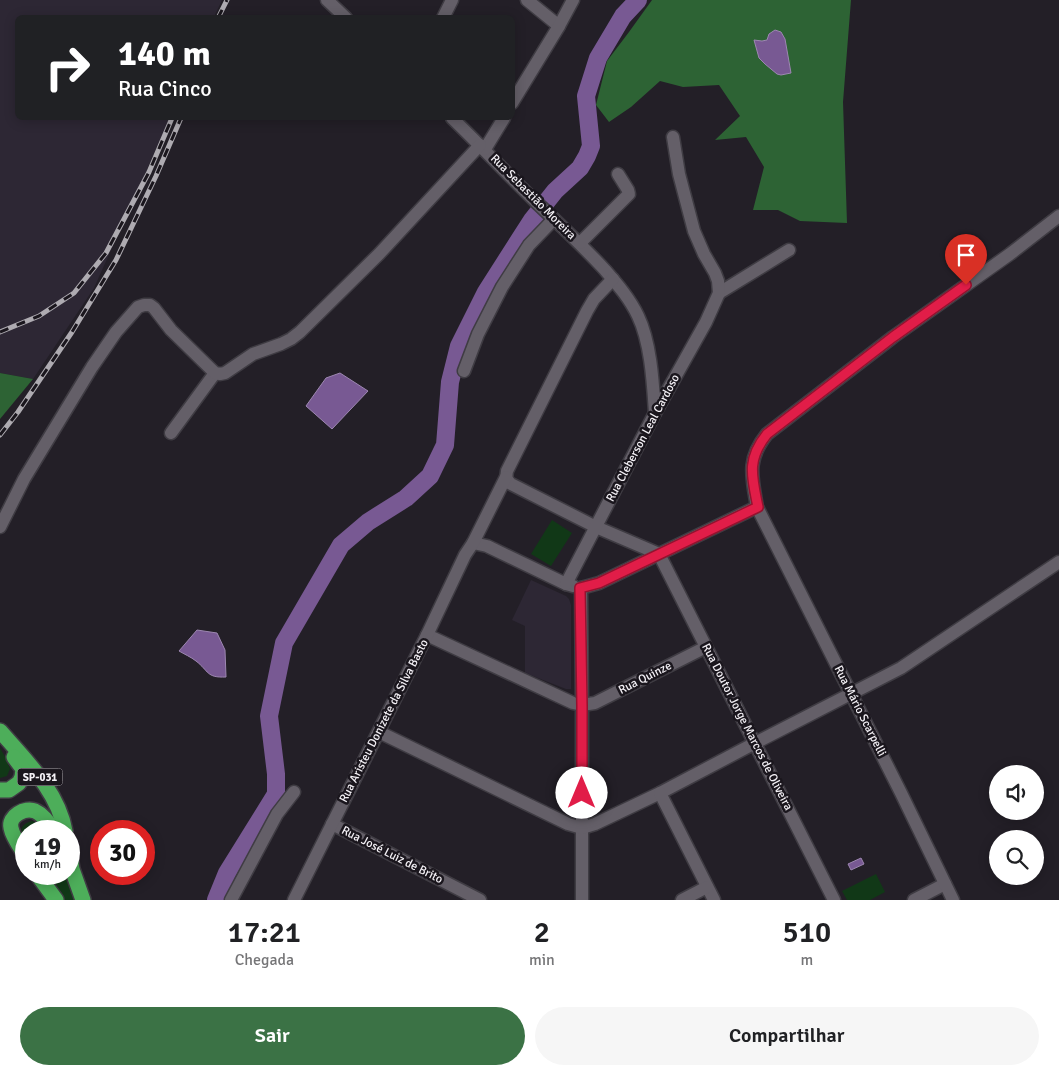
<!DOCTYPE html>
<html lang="pt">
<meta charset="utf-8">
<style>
:root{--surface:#fff;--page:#f6f6f6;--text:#202124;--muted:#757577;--accent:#3b7245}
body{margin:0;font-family:Signika,sans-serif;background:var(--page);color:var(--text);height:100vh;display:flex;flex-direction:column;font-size:19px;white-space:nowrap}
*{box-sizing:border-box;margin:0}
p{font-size:16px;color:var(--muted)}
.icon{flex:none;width:28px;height:28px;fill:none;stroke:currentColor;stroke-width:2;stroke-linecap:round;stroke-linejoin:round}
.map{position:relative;height:900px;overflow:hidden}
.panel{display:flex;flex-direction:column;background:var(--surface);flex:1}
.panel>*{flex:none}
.hud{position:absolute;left:15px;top:15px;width:500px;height:105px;border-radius:8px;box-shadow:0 2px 12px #0003;background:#202124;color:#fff;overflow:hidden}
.fabs{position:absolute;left:989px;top:765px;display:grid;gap:10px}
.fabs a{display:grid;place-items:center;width:55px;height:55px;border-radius:50%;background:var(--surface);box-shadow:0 2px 12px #0003;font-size:25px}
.speed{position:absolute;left:15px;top:820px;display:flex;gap:10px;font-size:25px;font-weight:700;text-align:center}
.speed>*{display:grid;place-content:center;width:65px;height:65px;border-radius:50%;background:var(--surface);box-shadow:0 2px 12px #0003;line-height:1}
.speed small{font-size:12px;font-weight:400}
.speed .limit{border:8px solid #d22;background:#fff;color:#111}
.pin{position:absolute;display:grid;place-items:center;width:42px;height:42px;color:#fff;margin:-51px -21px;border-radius:50% 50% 50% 0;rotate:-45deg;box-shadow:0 0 5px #0007}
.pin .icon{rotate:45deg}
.me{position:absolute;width:55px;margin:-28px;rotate:0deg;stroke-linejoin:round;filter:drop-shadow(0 0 4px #0008)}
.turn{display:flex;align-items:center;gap:18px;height:105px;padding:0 20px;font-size:22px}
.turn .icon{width:65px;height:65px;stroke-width:2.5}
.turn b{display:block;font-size:35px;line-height:42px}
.eta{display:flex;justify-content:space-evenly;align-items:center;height:85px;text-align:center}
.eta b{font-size:30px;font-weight:600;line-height:35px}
.action{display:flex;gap:10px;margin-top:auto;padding:10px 20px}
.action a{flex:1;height:58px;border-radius:30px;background:var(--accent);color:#fff;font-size:20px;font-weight:600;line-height:58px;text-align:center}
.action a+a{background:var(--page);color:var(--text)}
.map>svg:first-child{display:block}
.built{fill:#2d2734}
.green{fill:#113817}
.forest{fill:#2d6334}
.water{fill:#785993;stroke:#9d87b1}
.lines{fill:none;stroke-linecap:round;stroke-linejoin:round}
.river{stroke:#785993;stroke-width:18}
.minor-casing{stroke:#3f3c43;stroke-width:15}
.highway-casing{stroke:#3f3c43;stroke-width:18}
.minor{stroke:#645f68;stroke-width:12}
.highway{stroke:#4dae5a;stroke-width:15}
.rail-casing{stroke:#aeabb1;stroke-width:5}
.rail{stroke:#1a161d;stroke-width:3;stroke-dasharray:9;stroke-linecap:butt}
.route-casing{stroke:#92132f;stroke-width:12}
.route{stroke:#e11d48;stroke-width:9}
.labels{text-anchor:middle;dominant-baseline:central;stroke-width:5;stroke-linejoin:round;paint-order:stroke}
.shield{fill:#1a161d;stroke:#b3afb5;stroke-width:1}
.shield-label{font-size:11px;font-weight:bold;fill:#f4f1f6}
.street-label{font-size:12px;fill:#f4f1f6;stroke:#1a161d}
</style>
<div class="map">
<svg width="1059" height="900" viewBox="0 0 1059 900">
<rect width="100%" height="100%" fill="#231f27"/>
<g class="built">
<polygon points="0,0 222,0 214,17 18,18 18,118 170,118 94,288 33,379 0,373"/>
<polygon points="531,580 566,596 569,599 571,605 571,689 566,689 525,673 525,626 512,620"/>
</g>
<g class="green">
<polygon points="552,520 572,533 551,566 531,554"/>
<polygon points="0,748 7,760 10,769 7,776 0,778"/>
<path d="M 32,821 L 37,823 L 44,831 L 26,831 L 26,846 C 20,835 17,825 32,821 Z"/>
<polygon points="46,874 65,874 74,900 65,900"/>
<polygon points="876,874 885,892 870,900 847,900 842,891"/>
</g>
<g class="forest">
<polygon points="652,0 851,0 843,102 847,223 800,221 778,210 753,210 764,167 746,137 715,140 740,116 719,85 683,87 660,81 631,107 609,122 596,105 607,61 629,32"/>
<polygon points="0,373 33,379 0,419"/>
</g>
<g class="water">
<polygon points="775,30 781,32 785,39 791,73 781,75 777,74 765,64 759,58 754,40 762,41 767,40 769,34"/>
<polygon points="340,373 368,391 332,429 306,406 326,378"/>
<path d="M 197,630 L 217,633 L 225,650 L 226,677 C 206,678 209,671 196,661 C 191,657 184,654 179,651 Z"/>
<polygon points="861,858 864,864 851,870 848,864"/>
</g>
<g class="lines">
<polyline class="river" points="216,900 227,873 276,794 276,774 269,716 284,643 341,545 368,522 406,498 430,476 445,445 450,382 459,346 486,292 532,220 555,191 580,168 587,156 591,146 586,96 598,58 623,16 638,0"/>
<g class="minor-casing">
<g id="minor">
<polyline points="327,0 346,18"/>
<polyline points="527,0 559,26"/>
<polyline points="443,18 452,0"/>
<polyline points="512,103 559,26 573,0"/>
<path d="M 452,118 C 480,145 507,174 535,201 C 559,224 583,246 605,270 C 618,285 630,299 638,316 C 651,343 653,384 655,413"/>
<polyline points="485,149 504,118"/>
<polyline points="580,243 629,194 628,190 618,174"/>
<path d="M 613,279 L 594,299 L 587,311 L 507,471 C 506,477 506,480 511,484 L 596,527 L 659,554 L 834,900"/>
<polyline points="719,293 789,250"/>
<polyline points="464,371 478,334 502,287 529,245 554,219"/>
<polyline points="171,433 215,373"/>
<polyline points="0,527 24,479 92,367 116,332 138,307 144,305 150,305 154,308 171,330 215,373 220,374 225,373 253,354 281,344 291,339 300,332 379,254 480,145"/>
<polyline points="473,543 487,546 566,584 573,586"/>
<polyline points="566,584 655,413 706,322 719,293 718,281 715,273 704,254 694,231 679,174 673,137"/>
<polyline points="581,588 582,705 582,900"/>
<polyline points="581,588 599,583 757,507"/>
<polyline points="427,635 573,703 582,705 595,703 706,647"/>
<polyline points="379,732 568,824 582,828 595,824 660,793 755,743 901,668 1059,562"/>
<polyline points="660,793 714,900"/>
<polyline points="332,824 480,900"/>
<polyline points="231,900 277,814 294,792"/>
<polyline points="294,900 427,635 465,555 473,543 506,477"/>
<polyline points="682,900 707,887"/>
<polyline points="914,900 945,884"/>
<path d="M 953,900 L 901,793 L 757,507 C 752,477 746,460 767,434 L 893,337 L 1010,254 L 1059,216"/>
</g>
</g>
<g class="highway-casing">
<g id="highway">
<path d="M 0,731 C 26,761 58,791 65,831"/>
<polyline points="0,790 9,790 19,783 22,777 23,769 14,757"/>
<polyline points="69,849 72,869 83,900"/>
<path d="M 26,856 C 21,848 13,838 11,828 C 8,816 25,807 35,811 C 44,815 49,824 54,831"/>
<polyline points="37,874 56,900"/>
</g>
</g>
<use href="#minor" class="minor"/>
<use href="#highway" class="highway"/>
<g class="rail-casing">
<g id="rail">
<polyline points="218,18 227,0"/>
<polyline points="0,332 39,316 74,293 106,253 149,172 172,118"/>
<polyline points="0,435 18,412 72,332 116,260 156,176 181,118"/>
</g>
</g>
<use href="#rail" class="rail"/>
</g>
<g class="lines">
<g class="route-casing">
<path id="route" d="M 582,793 L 582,706 L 580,588 L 599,583 L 758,507 C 752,477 746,460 767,434 L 893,337 L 966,285"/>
</g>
<use href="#route" class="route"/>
</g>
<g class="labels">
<rect class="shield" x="17.5" y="768.5" width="45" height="17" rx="4"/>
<g class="shield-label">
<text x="40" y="777">SP-031</text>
</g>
<g class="street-label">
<text transform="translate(533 197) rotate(45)">Rua Sebastião Moreira</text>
<text transform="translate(643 438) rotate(-62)">Rua Cleberson Leal Cardoso</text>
<text transform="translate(645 678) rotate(-27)">Rua Quinze</text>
<text transform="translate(860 711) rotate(63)">Rua Mário Scarpelli</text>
<text transform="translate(384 721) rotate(-63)">Rua Aristeu Donizete da Silva Basto</text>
<text transform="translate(747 727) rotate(63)">Rua Doutor Jorge Marcos de Oliveira</text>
<text transform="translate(392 855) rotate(27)">Rua José Luiz de Brito</text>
</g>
</g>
</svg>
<div class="fabs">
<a><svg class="icon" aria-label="sound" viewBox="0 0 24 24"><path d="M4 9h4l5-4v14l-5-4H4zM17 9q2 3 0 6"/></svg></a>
<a><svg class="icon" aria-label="search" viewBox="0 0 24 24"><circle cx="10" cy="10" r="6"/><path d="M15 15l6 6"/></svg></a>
</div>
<div class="speed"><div>19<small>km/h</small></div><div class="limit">30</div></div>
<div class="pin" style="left:966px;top:285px;background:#d93025"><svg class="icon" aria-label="arrive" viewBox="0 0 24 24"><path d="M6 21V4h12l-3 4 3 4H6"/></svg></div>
<svg class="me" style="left:582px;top:793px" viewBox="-20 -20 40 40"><circle r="19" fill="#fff"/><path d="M0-13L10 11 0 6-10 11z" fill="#e11d48"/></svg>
<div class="hud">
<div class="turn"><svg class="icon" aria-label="right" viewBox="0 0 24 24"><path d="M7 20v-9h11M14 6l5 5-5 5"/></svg><div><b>140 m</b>Rua Cinco</div></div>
</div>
</div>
<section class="panel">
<div class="eta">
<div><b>17:21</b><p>Chegada</p></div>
<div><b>2</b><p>min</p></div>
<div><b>510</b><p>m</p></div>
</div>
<div class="action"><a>Sair</a><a>Compartilhar</a></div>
</section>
